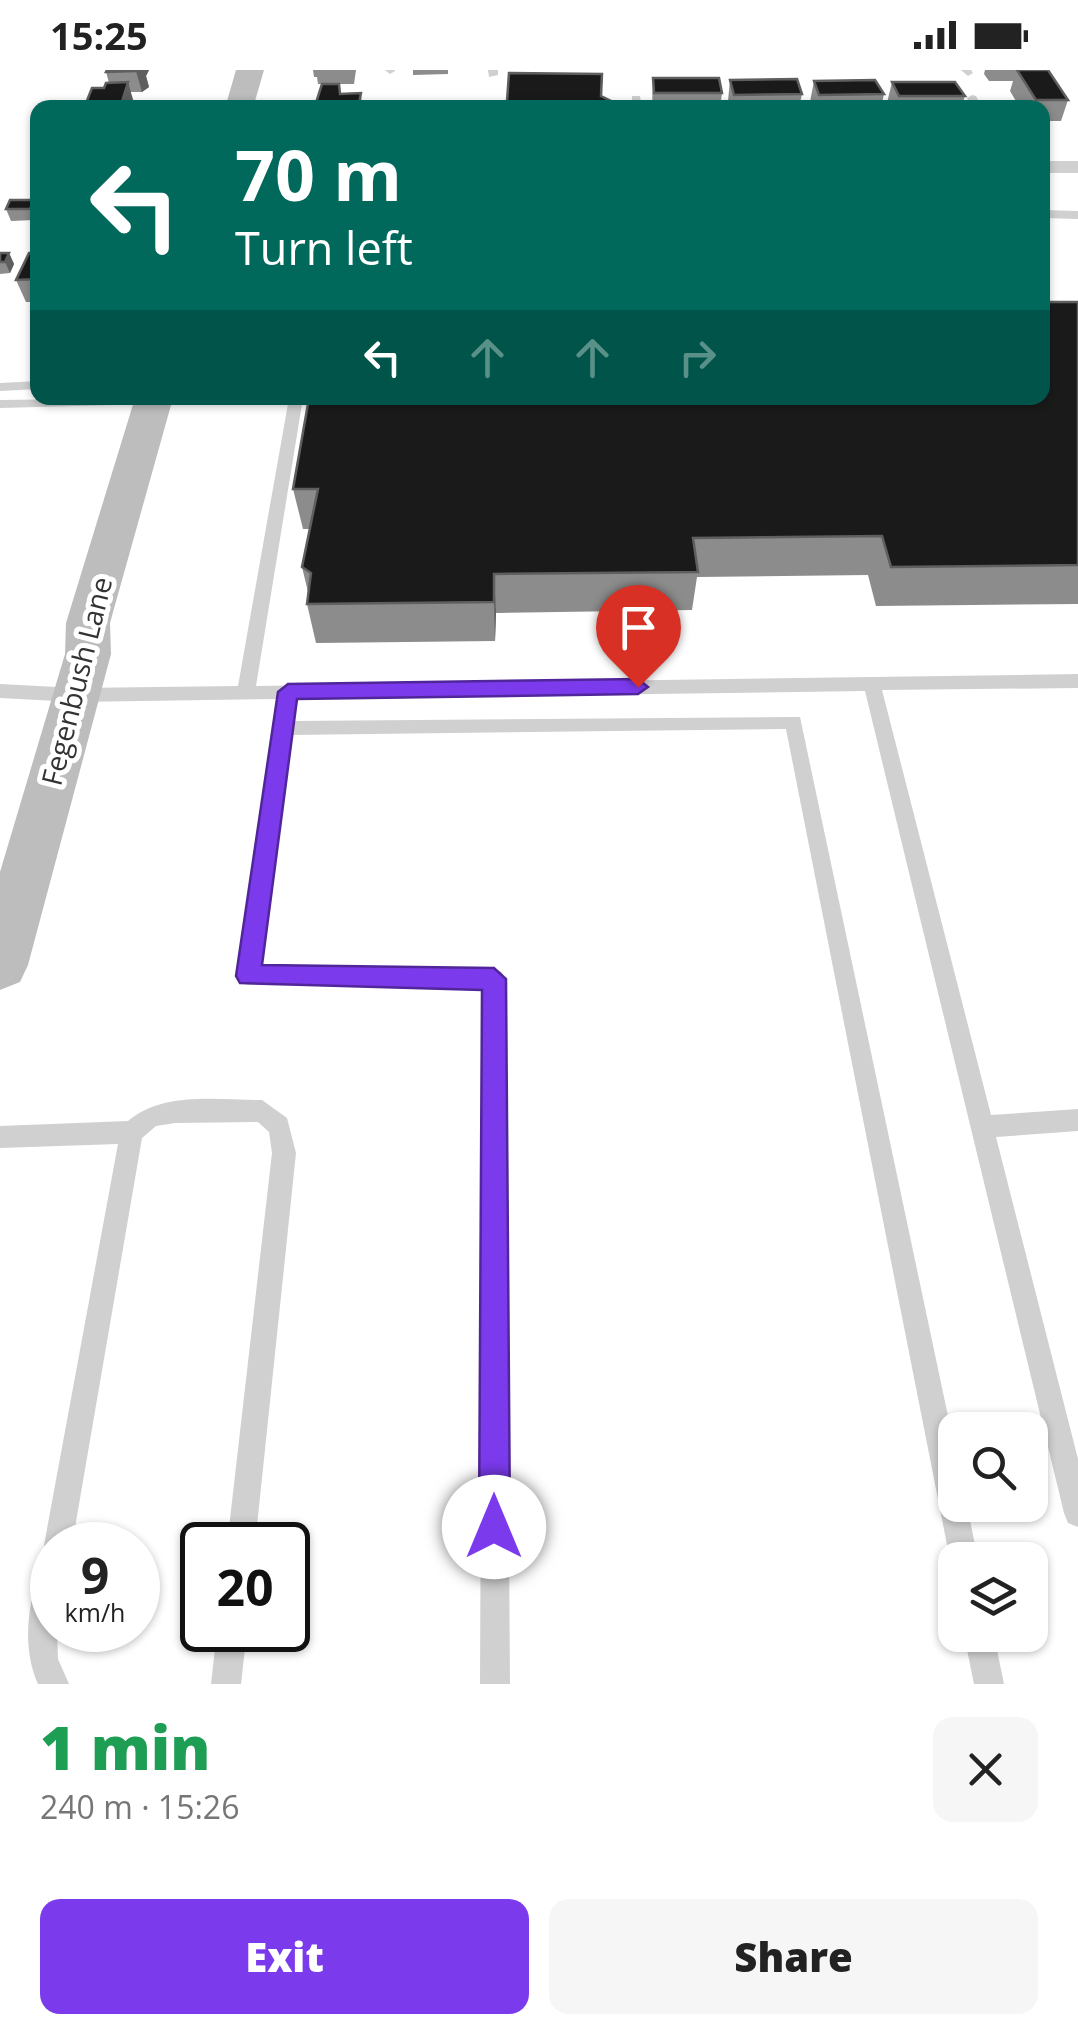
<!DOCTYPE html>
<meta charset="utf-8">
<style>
:root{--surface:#fff;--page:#f6f6f6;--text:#222;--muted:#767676;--accent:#7c3aed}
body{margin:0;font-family:"Open Sans",sans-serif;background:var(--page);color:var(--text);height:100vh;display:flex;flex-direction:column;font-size:38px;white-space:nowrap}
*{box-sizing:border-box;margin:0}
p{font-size:32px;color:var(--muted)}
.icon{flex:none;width:55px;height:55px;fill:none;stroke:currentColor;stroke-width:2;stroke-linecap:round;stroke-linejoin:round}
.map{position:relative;height:1614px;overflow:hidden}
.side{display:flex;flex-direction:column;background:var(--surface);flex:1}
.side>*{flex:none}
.hud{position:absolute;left:30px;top:30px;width:1020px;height:305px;border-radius:20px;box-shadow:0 2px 8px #0004;background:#00695c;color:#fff;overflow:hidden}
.controls{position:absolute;left:938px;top:1342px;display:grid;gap:20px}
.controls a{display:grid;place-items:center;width:110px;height:110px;border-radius:20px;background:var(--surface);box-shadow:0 2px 8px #0004;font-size:50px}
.speed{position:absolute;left:30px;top:1452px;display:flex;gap:20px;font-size:50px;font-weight:700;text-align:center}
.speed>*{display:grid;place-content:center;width:130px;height:130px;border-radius:50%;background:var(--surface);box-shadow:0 2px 8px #0004;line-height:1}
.speed small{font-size:25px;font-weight:400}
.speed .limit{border:5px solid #111;border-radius:15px;background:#fff;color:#111}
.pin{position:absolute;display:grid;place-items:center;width:85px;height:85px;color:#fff;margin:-102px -42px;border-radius:50% 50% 50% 0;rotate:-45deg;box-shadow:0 0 10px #0007}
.pin .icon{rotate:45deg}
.me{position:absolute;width:110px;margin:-55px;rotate:0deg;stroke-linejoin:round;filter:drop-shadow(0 0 8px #0008)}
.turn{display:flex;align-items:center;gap:35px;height:210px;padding:0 40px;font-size:45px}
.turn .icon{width:130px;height:130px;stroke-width:2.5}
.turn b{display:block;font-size:70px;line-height:85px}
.lanes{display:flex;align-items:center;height:95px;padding:0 40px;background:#0003;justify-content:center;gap:50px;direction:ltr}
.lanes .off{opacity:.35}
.round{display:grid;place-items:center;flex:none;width:105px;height:105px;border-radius:20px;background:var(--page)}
.head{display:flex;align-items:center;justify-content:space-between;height:170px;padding:0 40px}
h1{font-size:60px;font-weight:800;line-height:75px;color:#1e9e55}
.primary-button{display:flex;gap:20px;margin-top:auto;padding:20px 40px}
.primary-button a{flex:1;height:115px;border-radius:20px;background:var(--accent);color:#fff;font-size:40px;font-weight:800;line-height:115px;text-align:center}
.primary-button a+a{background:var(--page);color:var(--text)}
.status{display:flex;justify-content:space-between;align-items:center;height:70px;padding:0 50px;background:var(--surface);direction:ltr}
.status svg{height:28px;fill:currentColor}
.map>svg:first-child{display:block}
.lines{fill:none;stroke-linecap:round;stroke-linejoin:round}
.service{fill:#d0d0d0;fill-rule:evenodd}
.minor{fill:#d0d0d0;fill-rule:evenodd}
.secondary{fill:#bdbdbd;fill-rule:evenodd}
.wall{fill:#8c8c8c}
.shaded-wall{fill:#5f5f5f}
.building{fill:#1a1a1a;stroke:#5f5f5f;stroke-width:2.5}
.route{fill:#7c3aed;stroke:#51269a;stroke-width:2.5}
.labels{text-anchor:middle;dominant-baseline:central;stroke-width:10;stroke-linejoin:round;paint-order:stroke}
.street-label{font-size:28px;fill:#333;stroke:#fff}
</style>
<div class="status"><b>15:25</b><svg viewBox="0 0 49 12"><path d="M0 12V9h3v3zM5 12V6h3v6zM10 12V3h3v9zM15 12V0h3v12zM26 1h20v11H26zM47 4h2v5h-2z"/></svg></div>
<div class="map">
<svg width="1078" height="1614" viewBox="0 0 1078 1614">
<rect width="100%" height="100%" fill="#fff"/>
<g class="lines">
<g class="service">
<polygon points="385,0 395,0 395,1 390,4"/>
<polygon points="488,0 498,0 498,5 489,7"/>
<polygon points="961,0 971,0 973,3 968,6"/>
<polygon points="972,25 976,26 982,38 971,38 967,28"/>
<polygon points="632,26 640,26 642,38 632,38"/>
<polygon points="1042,140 1078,141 1078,149 1042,148"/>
<polygon points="38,311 38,319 0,321 0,313"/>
<polygon points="158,328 158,333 153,334 0,338 0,330"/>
<polygon points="289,328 303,328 256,616 1078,604 1078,618 882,620 991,1045 1078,1039 1078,1061 996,1067 1078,1389 1078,1457 1068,1453 1064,1443 865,621 296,629 293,651 800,647 955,1379 955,1435 967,1435 978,1490 955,1490 955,1500 950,1490 786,659 291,665 260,896 494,899 502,902 505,909 510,1614 480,1614 483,918 248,915 241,912 237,905 278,629 76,632 0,628 0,614 76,618 238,616"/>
<path d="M 262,1030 L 287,1048 L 296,1083 L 255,1475 L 227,1475 L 272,1083 L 269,1062 L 258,1052 L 175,1053 L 156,1056 L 142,1068 L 72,1475 L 52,1475 L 52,1487 L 48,1485 L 44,1475 L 118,1074 L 0,1078 L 0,1056 L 128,1051 C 163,1021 218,1030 262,1030 Z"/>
<path d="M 52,1493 L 52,1560 L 57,1560 L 58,1589 L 69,1614 L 38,1614 C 22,1578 27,1533 42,1497 Z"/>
<polygon points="217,1560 247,1560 241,1614 211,1614"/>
<polygon points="964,1565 994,1565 1004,1614 974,1614"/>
</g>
<rect class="minor" x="1042" y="91" width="36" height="12"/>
<g class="secondary">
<polygon points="236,0 264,0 253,38 225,38"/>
<polygon points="135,328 173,328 110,553 111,584 28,895 20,912 0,920 0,802 65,584 66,553"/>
</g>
</g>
<g class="wall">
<polygon points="149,0 146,6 149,17 142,22 130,22 134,33 104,18 109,13 106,2"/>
<polygon points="313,0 356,0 354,14 318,14 317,7 314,7"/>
<polygon points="413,0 448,0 448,4 413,5"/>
<polygon points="985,0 1048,0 1068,30 1061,51 1042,51 1042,38 1020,38 1010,21 1013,11 989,11 984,4"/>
<polygon points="509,3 601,26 609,30 609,38 507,38"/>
<polygon points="653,8 722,23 720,38 652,38"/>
<polygon points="730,10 802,24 799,38 729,38 728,31"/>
<polygon points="814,11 884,24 881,38 812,38 810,32"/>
<polygon points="892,12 965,26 961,38 889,38 887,33"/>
<polygon points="322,14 340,24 361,23 362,38 315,38"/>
<polygon points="34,130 38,143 34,150 11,151 6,139"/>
<polygon points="0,183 9,183 14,194 10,203 0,204"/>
<polygon points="38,183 38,232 26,232 16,210"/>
<polygon points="1078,232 1078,534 876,536 868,505 697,507 692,540 496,543 495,571 316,573 307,534 308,522 302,497 310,459 303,459 293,419 1042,328"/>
</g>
<g class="shaded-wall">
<polygon points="138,0 149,0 146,6 149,17 142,22 136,1"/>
<polygon points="128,12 134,33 132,38 120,38"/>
<polygon points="609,30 609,38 597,38 597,36"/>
<polygon points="34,130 38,143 34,150 30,139"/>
<polygon points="9,183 14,194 10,203 5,192"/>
<polygon points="494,504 496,543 495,571 494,532"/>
</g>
<g class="building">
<polygon points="107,0 138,0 136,1 106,2"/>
<polygon points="1017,0 1048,0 1068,30 1036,30"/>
<polygon points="509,3 602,4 601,26 609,30 597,36 507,31"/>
<polygon points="653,8 719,8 722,23 654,23"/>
<polygon points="797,9 802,24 734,25 730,10"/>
<polygon points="875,10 884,24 819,25 814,11"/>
<polygon points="128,12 120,38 84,38 92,18 104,18 106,13"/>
<polygon points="892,12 955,12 965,26 899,26"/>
<polygon points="322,14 339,14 340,24 361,23 359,33 315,36"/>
<polygon points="10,130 34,130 30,139 6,139"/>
<polygon points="0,183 9,183 5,192 0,192"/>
<polygon points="29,183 38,183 38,209 16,210"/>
<polygon points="1042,232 1078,232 1078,495 891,497 882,466 693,468 698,502 494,504 494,532 307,534 311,503 302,497 318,419 293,419 309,328 1042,328"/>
</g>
<polygon class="route" points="638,609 648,617 638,624 297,629 262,895 494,898 506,909 510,1457 506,1468 494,1473 483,1468 479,1457 482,920 240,913 236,906 278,622 288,614"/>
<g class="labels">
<g class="street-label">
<text transform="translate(76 611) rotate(-76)">Fegenbush Lane</text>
</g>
</g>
</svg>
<div class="controls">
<a><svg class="icon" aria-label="search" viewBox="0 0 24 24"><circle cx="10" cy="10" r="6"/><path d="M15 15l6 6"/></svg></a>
<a><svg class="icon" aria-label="layers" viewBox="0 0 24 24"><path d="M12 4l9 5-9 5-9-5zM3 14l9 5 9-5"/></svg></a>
</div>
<div class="speed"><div>9<small>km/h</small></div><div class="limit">20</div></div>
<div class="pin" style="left:638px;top:617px;background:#d93025"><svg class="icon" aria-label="arrive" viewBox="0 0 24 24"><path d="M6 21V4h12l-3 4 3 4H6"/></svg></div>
<svg class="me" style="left:494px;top:1457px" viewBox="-20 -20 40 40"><circle r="19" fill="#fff"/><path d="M0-13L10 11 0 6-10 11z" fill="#7c3aed"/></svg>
<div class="hud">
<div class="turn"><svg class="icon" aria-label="left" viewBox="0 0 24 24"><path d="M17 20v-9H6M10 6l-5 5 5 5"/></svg><div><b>70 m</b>Turn left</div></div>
<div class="lanes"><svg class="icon" aria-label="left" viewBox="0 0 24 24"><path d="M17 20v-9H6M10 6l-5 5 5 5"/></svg><svg class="icon off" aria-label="ahead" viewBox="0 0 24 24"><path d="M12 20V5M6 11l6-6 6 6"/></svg><svg class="icon off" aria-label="ahead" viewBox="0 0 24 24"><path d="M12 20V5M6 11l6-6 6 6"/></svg><svg class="icon off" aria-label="right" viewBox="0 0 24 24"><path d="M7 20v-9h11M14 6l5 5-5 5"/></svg></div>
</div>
</div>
<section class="side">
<div class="head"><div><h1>1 min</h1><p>240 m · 15:26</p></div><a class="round"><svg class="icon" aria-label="close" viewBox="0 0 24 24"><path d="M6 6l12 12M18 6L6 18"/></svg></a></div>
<div class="primary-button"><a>Exit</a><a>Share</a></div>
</section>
